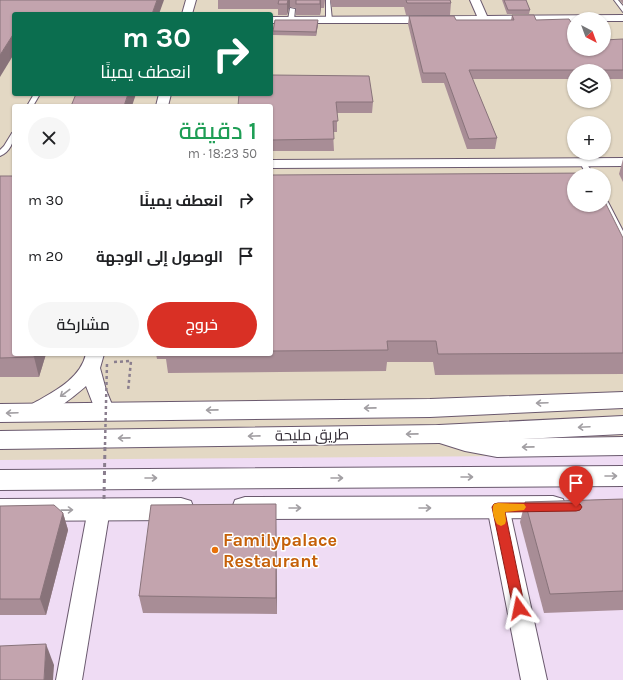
<!DOCTYPE html>
<html lang="ar">
<meta charset="utf-8">
<style>
:root{--surface:#fff;--page:#f6f6f6;--text:#202124;--muted:#757577;--accent:#d93025}
body{margin:0;font-family:Karla,Cairo,sans-serif;background:var(--page);color:var(--text);direction:rtl;height:100vh;display:flex;flex-direction:column;font-size:15px;white-space:nowrap}
*{box-sizing:border-box;margin:0}
p{font-size:13px;color:var(--muted)}
.icon{flex:none;width:22px;height:22px;fill:none;stroke:currentColor;stroke-width:2;stroke-linecap:round;stroke-linejoin:round}
.map{position:relative;flex:1;overflow:hidden;direction:ltr}
.details{position:absolute;left:12px;top:104px;width:261px;height:252px;display:flex;flex-direction:column;background:var(--surface);border-radius:4px;box-shadow:0 1px 3px #0004;direction:rtl}
.details>*{flex:none}
.banner{position:absolute;left:12px;top:12px;width:261px;height:84px;border-radius:4px;box-shadow:0 1px 3px #0004;direction:rtl;background:#0b6e4f;color:#fff;overflow:hidden}
.needle{width:26px;rotate:139deg}
.buttons{position:absolute;left:567px;top:12px;display:grid;gap:8px}
.buttons a{display:grid;place-items:center;width:44px;height:44px;border-radius:50%;background:var(--surface);box-shadow:0 1px 3px #0004;font-size:20px}
.pin{position:absolute;display:grid;place-items:center;width:34px;height:34px;color:#fff;margin:-41px -17px;border-radius:50% 50% 50% 0;rotate:-45deg;box-shadow:0 0 4px #0007}
.pin .icon{rotate:45deg}
.me{position:absolute;width:44px;margin:-22px;rotate:348deg;stroke-linejoin:round;filter:drop-shadow(0 0 3px #0008)}
.turn{display:flex;align-items:center;gap:14px;height:84px;padding:0 16px;font-size:18px}
.turn .icon{width:52px;height:52px;stroke-width:2.5}
.turn b{display:block;font-size:28px;line-height:34px}
.round{display:grid;place-items:center;flex:none;width:42px;height:42px;border-radius:21px;background:var(--page)}
.overview{display:flex;align-items:center;justify-content:space-between;height:68px;padding:0 16px}
h1{font-size:24px;font-weight:600;line-height:30px;color:#1e9e55}
.cta{display:flex;gap:8px;margin-top:auto;padding:8px 16px}
.cta a{flex:1;height:46px;border-radius:24px;background:var(--accent);color:#fff;font-size:16px;font-weight:600;line-height:46px;text-align:center}
.cta a+a{background:var(--page);color:var(--text)}
ul{padding:0;list-style:none}
li{display:flex;align-items:center;gap:12px;height:56px;padding:0 16px}
li div{flex:1}
li b{display:block;font-size:15px}
li em{font-style:normal}
.map>svg:first-child{display:block}
.industrial{fill:#e3d8c4;fill-rule:evenodd}
.lines{fill:none;stroke-linecap:round;stroke-linejoin:round}
.lane-casing{stroke:#6a596e;stroke-width:2}
.street-casing{stroke:#6a596e;stroke-width:2}
.secondary-casing{stroke:#6a596e;stroke-width:2}
.primary-casing{stroke:#6a596e;stroke-width:2}
.highway-casing{stroke:#6a596e;stroke-width:2}
.path{stroke:#8a7e8e;stroke-width:2.5;stroke-dasharray:3 3;stroke-linecap:butt}
.lane{fill:#fff;fill-rule:evenodd}
.street{fill:#fff;fill-rule:evenodd}
.secondary{fill:#fff;fill-rule:evenodd}
.primary{fill:#fff;fill-rule:evenodd}
.highway{fill:#fff;fill-rule:evenodd}
.path-bridge-far1{stroke:#8a7e8e;stroke-width:2.5;stroke-dasharray:3 3;stroke-linecap:butt}
.path-bridge{stroke:#8a7e8e;stroke-width:3;stroke-dasharray:4 4;stroke-linecap:butt}
.wall{fill:#a88d96}
.shaded-wall{fill:#88737a}
.building{fill:#c3a4ae;stroke:#88737a}
.oneway{stroke:#a29fa3}
.route{fill:#d93025;stroke:#8d1f18}
.slow{fill:#f59e0b}
.food-dot{fill:#e8710a;stroke:#fff;stroke-width:1.5}
.labels{text-anchor:middle;dominant-baseline:central;stroke-width:3;stroke-linejoin:round;paint-order:stroke}
.street-label{font-size:15px;fill:#312a33;stroke:#fff}
.near-food-label{font-size:18px;font-weight:bold;fill:#c56008;stroke:#fff;text-anchor:start}
</style>
<div class="map">
<svg width="623" height="680" viewBox="0 0 623 680">
<rect width="100%" height="100%" fill="#efdcf4"/>
<path class="industrial" d="M 0,0 L 623,0 L 623,455 L 0,460 ZM 14,14 L 271,14 L 271,94 L 14,94 ZM 574,19 L 604,19 L 604,49 L 574,49 ZM 574,71 L 604,71 L 604,101 L 574,101 ZM 14,106 L 271,106 L 271,354 L 14,354 ZM 574,123 L 604,123 L 604,153 L 574,153 ZM 574,175 L 604,175 L 604,205 L 574,205 Z"/>
<g class="lines">
<g class="lane-casing">
<g id="lane">
<polygon points="326,0 330,0 332,20 329,22 326,20"/>
<polygon points="614,0 618,0 623,6 623,12"/>
<polygon points="290,8 295,9 294,20 291,22 288,20"/>
<polygon points="34,94 40,94 33,106 27,106"/>
<path d="M 14,132 C 14,142 10,152 0,156 L 0,150 L 4,146 L 12,133 Z"/>
<polygon points="583,160 585,161 594,175 586,175 580,162"/>
<polygon points="604,200 608,202 623,231 623,240 619,238 602,205 604,205"/>
</g>
</g>
<g class="street-casing">
<g id="street">
<polygon points="186,0 196,0 192,14 182,14"/>
<polygon points="470,0 480,0 487,16 623,15 623,21 604,21 604,19 574,19 574,21 484,23 271,23 271,17 477,16"/>
<polygon points="159,94 171,94 168,106 156,106"/>
<polygon points="623,158 623,166 271,168 271,160"/>
<path d="M 86,354 L 104,354 L 100,368 L 106,390 L 115,412 L 112,417 L 105,419 L 98,417 L 86,386 C 77,394 45,420 33,419 C 31,419 29,418 27,417 L 24,412 C 28,405 34,403 41,399 C 59,389 81,376 86,354 Z"/>
<polygon points="498,498 506,501 509,507 547,680 521,680 487,507 490,501"/>
<polygon points="99,500 107,503 110,509 82,680 56,680 88,509 91,503"/>
</g>
</g>
<g class="secondary-casing">
<g id="secondary">
<polygon points="623,392 623,408 430,417 0,422 0,404 430,399"/>
<polygon points="553,496 563,499 566,507 563,515 553,518 245,519 235,516 232,508 235,500 245,497"/>
<polygon points="181,498 191,501 194,509 191,517 181,520 0,521 0,499"/>
</g>
</g>
<g class="primary-casing">
<g id="primary">
<polygon points="623,416 623,434 439,443 0,449 0,431 439,425"/>
<polygon points="623,466 623,486 0,490 0,470"/>
</g>
</g>
<g class="highway-casing">
<polygon id="highway" points="439,425 465,433 497,439 623,437 623,455 497,457 465,451 430,440 427,434 430,428"/>
</g>
<polyline class="path" points="114,362 131,361 128,391"/>
<use href="#lane" class="lane"/>
<use href="#street" class="street"/>
<use href="#secondary" class="secondary"/>
<use href="#primary" class="primary"/>
<use href="#highway" class="highway"/>
<polyline class="path-bridge-far1" points="105,445 107,363"/>
<polyline class="path-bridge" points="104,499 105,444"/>
</g>
<g class="wall">
<polygon points="218,0 325,0 324,8 321,8 320,15 296,15 296,8 290,7 289,8 287,15 278,15 278,9 218,9"/>
<polygon points="330,0 450,0 451,3 450,15 406,15 404,7 332,7"/>
<polygon points="502,0 526,0 530,10 529,14 507,14"/>
<polygon points="620,0 623,0 623,4"/>
<polygon points="512,15 536,20 574,49 623,39 623,79 604,79 604,71 574,71 574,79 472,79 497,138 495,149 467,149 444,83 422,83 408,24 409,16 456,20 511,20"/>
<polygon points="318,20 318,24 316,36 273,35 273,31"/>
<polygon points="239,94 373,102 372,113 337,113 337,132 333,132 334,151 271,151 271,106"/>
<polygon points="623,159 623,182 619,174"/>
<polygon points="271,175 623,238 623,374 435,375 433,362 387,362 386,371 168,373 166,359 157,359 156,354 271,354"/>
<polygon points="0,176 14,354 46,354 39,377 0,377"/>
<polygon points="623,499 623,610 544,613 520,522 525,502"/>
<polygon points="276,504 276,521 277,614 143,613 139,596"/>
<polygon points="0,506 63,513 68,530 46,615 0,615"/>
</g>
<g class="shaded-wall">
<polygon points="157,0 164,0 159,14 152,14"/>
<polygon points="288,0 290,0 290,7 289,8 287,15 287,4"/>
<polygon points="320,0 321,0 321,8 320,15"/>
<polygon points="318,20 318,24 316,36 316,32"/>
<polygon points="14,33 14,54 0,77 0,55"/>
<polygon points="128,94 136,94 132,106 124,106"/>
<polygon points="35,354 46,354 39,377 34,357"/>
<polygon points="276,504 276,521 277,614 276,598"/>
<polygon points="63,513 68,530 46,615 40,599"/>
<polygon points="46,644 54,665 53,680 44,680"/>
</g>
<g class="building">
<polygon points="0,0 157,0 152,14 14,14 14,33 0,55"/>
<polygon points="279,0 288,0 287,4 278,4"/>
<rect x="296" y="0" width="24" height="4"/>
<polygon points="406,0 450,0 451,3 407,3"/>
<polygon points="504,0 526,0 530,10 508,10"/>
<polygon points="512,15 534,15 536,20 569,19 574,27 574,49 604,49 604,40 623,39 623,70 469,70 497,138 469,139 445,73 423,73 409,16 454,16 456,20 514,20"/>
<polygon points="275,20 318,20 316,32 273,31"/>
<polygon points="271,75 369,76 373,102 336,102 338,121 333,121 334,139 271,140 271,106 238,106 239,94 271,94"/>
<polygon points="76,94 128,94 124,106 71,106"/>
<polygon points="591,173 592,175 574,175 574,205 604,205 604,200 623,238 623,353 438,354 436,341 387,341 388,350 271,351 271,175"/>
<polygon points="0,176 14,176 14,354 35,354 34,357 0,358"/>
<polygon points="623,499 623,591 550,594 525,502"/>
<polygon points="276,504 276,598 139,596 151,505"/>
<polygon points="54,505 63,513 40,599 0,599 0,506"/>
<polygon points="46,644 44,680 0,680 0,646"/>
</g>
<defs><path id="oneway-shaft" d="M-6 0H5M1.5-3L5.5 0L1.5 3" fill="none" stroke-width="1.6" stroke-linecap="round" stroke-linejoin="round"/></defs>
<g class="oneway">
<use href="#oneway-shaft" transform="translate(65 393) rotate(143)"/>
<use href="#oneway-shaft" transform="translate(542 403) rotate(178)"/>
<use href="#oneway-shaft" transform="translate(370 408) rotate(179)"/>
<use href="#oneway-shaft" transform="translate(212 410) rotate(179)"/>
<use href="#oneway-shaft" transform="translate(12 413) rotate(178)"/>
<use href="#oneway-shaft" transform="translate(584 427) rotate(177)"/>
<use href="#oneway-shaft" transform="translate(412 434) rotate(179)"/>
<use href="#oneway-shaft" transform="translate(254 436) rotate(179)"/>
<use href="#oneway-shaft" transform="translate(124 438) rotate(179)"/>
<use href="#oneway-shaft" transform="translate(528 447) rotate(179)"/>
<use href="#oneway-shaft" transform="translate(611 476)"/>
<use href="#oneway-shaft" transform="translate(467 477)"/>
<use href="#oneway-shaft" transform="translate(151 478)"/>
<use href="#oneway-shaft" transform="translate(337 478)"/>
<use href="#oneway-shaft" transform="translate(295 508)"/>
<use href="#oneway-shaft" transform="translate(425 508)"/>
<use href="#oneway-shaft" transform="translate(67 510) rotate(-1)"/>
</g>
<polygon class="route" points="498,503 576,503 580,504 582,507 580,510 576,511 505,512 525,608 524,612 519,614 515,612 513,608 492,507 494,504"/>
<path class="slow" d="M 498,503 L 524,504 L 526,507 L 524,510 L 505,512 L 506,521 L 505,524 L 501,526 L 497,524 C 494,519 491,510 494,504 Z"/>
<circle class="food-dot" cx="215" cy="550" r="4"/>
<g class="labels">
<g class="street-label">
<text transform="translate(312 435) rotate(-1)">طريق مليحة</text>
</g>
<g class="near-food-label">
<text x="223" y="540">Familypalace<tspan x="223" dy="21">Restaurant</tspan></text>
</g>
</g>
</svg>
<div class="buttons">
<a><svg class="needle" viewBox="-14 -14 28 28"><path d="M0-13l5 13h-10z" fill="#e53935"/><path d="M0 13l5-13h-10z" fill="#757577"/></svg></a>
<a><svg class="icon" aria-label="layers" viewBox="0 0 24 24"><path d="M12 4l9 5-9 5-9-5zM3 14l9 5 9-5"/></svg></a>
<a>+</a>
<a>−</a>
</div>
<div class="pin" style="left:576px;top:507px;background:#d93025"><svg class="icon" aria-label="arrive" viewBox="0 0 24 24"><path d="M6 21V4h12l-3 4 3 4H6"/></svg></div>
<svg class="me" style="left:519px;top:608px" viewBox="-20 -20 40 40"><path d="M0-17L14 15 0 8-14 15z" fill="#d93025" stroke="#fff" stroke-width="4"/></svg>
<div class="banner">
<div class="turn"><svg class="icon" aria-label="right" viewBox="0 0 24 24"><path d="M7 20v-9h11M14 6l5 5-5 5"/></svg><div><b>30 m</b>انعطف يمينًا</div></div>
</div>
<section class="details">
<div class="overview"><div><h1>1 دقيقة</h1><p>50 m · 18:23</p></div><a class="round"><svg class="icon" aria-label="close" viewBox="0 0 24 24"><path d="M6 6l12 12M18 6L6 18"/></svg></a></div>
<ul>
<li><svg class="icon" aria-label="right" viewBox="0 0 24 24"><path d="M7 20v-9h11M14 6l5 5-5 5"/></svg><div><b>انعطف يمينًا</b></div><em>30 m</em></li>
<li><svg class="icon" aria-label="arrive" viewBox="0 0 24 24"><path d="M6 21V4h12l-3 4 3 4H6"/></svg><div><b>الوصول إلى الوجهة</b></div><em>20 m</em></li>
</ul>
<div class="cta"><a>خروج</a><a>مشاركة</a></div>
</section>
</div>
